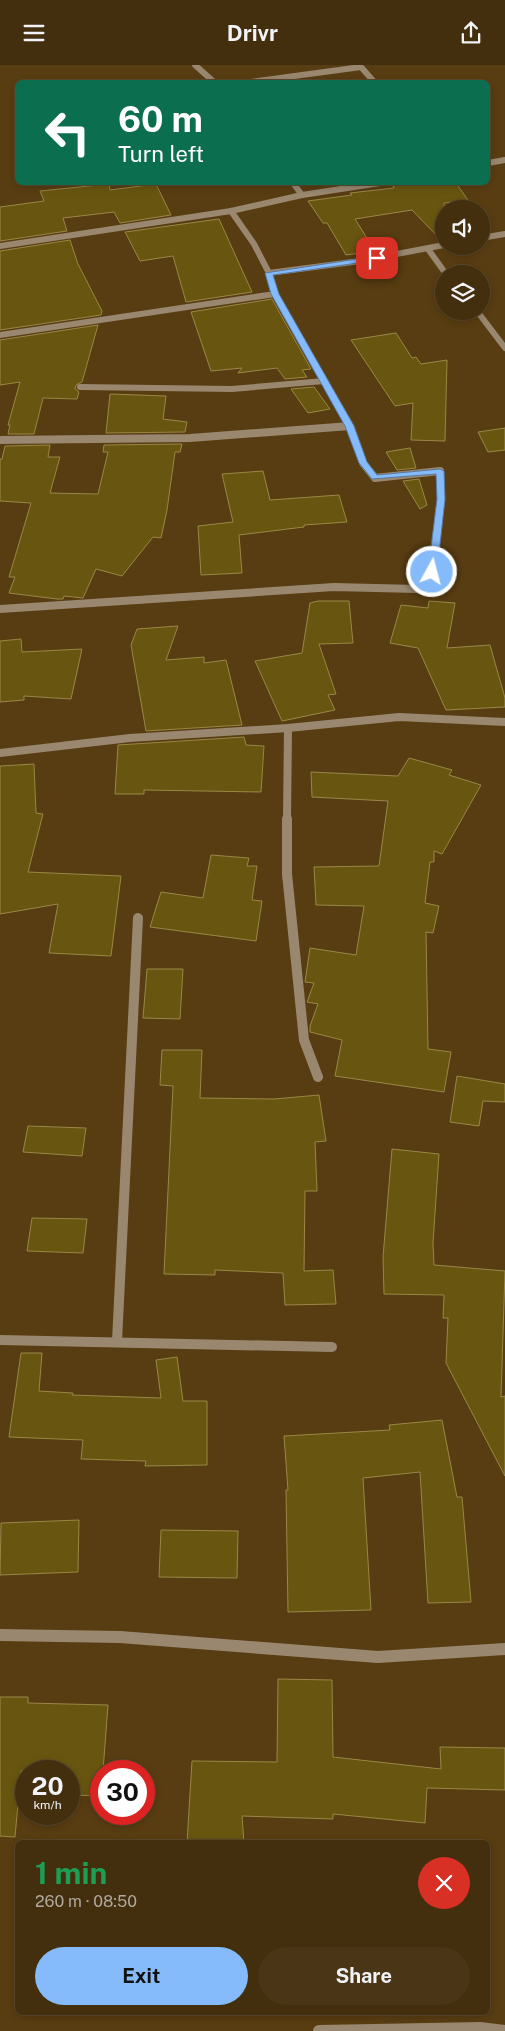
<!DOCTYPE html>
<meta charset="utf-8">
<style>
:root{--surface:#432e0e;--page:#4a3617;--text:#f1f3f6;--muted:#afa89e;--line:#5b4a2e;--accent:#86bbfb}
body{margin:0;font-family:"Public Sans",sans-serif;background:var(--page);color:var(--text);height:100vh;display:flex;flex-direction:column;font-size:19px;white-space:nowrap}
*{box-sizing:border-box;margin:0}
p{font-size:16px;color:var(--muted)}
.icon{flex:none;width:28px;height:28px;fill:none;stroke:currentColor;stroke-width:2;stroke-linecap:round;stroke-linejoin:round}
.map{position:relative;flex:1;overflow:hidden}
.panel{position:absolute;left:15px;top:1775px;width:475px;height:175px;display:flex;flex-direction:column;background:var(--surface);border-radius:8px;box-shadow:0 2px 8px #0003,0 0 0 1px var(--line)}
.panel>*{flex:none}
.hud{position:absolute;left:15px;top:15px;width:475px;height:105px;border-radius:8px;box-shadow:0 2px 8px #0003,0 0 0 1px var(--line);background:#0b6e4f;color:#fff;overflow:hidden}
.tools{position:absolute;left:435px;top:135px;display:grid;gap:10px}
.tools a{display:grid;place-items:center;width:55px;height:55px;border-radius:50%;background:var(--surface);box-shadow:0 2px 8px #0003,0 0 0 1px var(--line);font-size:25px}
.speed{position:absolute;left:15px;top:1695px;display:flex;gap:10px;font-size:25px;font-weight:700;text-align:center}
.speed>*{display:grid;place-content:center;width:65px;height:65px;border-radius:50%;background:var(--surface);box-shadow:0 2px 8px #0003,0 0 0 1px var(--line);line-height:1}
.speed small{font-size:12px;font-weight:400}
.speed .limit{border:8px solid #d22;background:#fff;color:#111}
.pin{position:absolute;display:grid;place-items:center;width:42px;height:42px;color:#fff;margin:-21px;border-radius:10px;box-shadow:0 2px 8px #0006}
.me{position:absolute;width:55px;margin:-28px;rotate:7deg;stroke-linejoin:round;filter:drop-shadow(0 0 4px #0008)}
.turn{display:flex;align-items:center;gap:18px;height:105px;padding:0 20px;font-size:22px}
.turn .icon{width:65px;height:65px;stroke-width:2.5}
.turn b{display:block;font-size:35px;line-height:42px}
.round{display:grid;place-items:center;flex:none;width:52px;height:52px;border-radius:26px;background:var(--page)}
.headline{display:flex;align-items:center;justify-content:space-between;height:85px;padding:0 20px}
h1{font-size:30px;font-weight:700;line-height:38px;color:#1e9e55}
.action{display:flex;gap:10px;margin-top:auto;padding:10px 20px}
.action a{flex:1;height:58px;border-radius:30px;background:var(--accent);color:#111;font-size:20px;font-weight:700;line-height:58px;text-align:center}
.action a+a{background:var(--page);color:var(--text)}
header{display:flex;justify-content:space-between;align-items:center;height:65px;padding:0 20px;background:var(--surface);font-size:22px;font-weight:700}
.map>svg:first-child{display:block}
.building{fill:#685610;stroke:#998746}
.lines{fill:none;stroke-linecap:round;stroke-linejoin:round}
.minor-far3{stroke:#998770;stroke-width:6}
.minor-far2{stroke:#998770;stroke-width:8}
.minor-far1{stroke:#998770;stroke-width:10}
.minor{stroke:#998770;stroke-width:12}
.route{fill:#86bbfb;stroke:#577aa3}
</style>
<header><svg class="icon" aria-label="menu" viewBox="0 0 24 24"><path d="M4 6h16M4 12h16M4 18h16"/></svg>Drivr<svg class="icon" aria-label="share" viewBox="0 0 24 24"><path d="M12 15V3M7 8l5-5 5 5M5 13v7h14v-7"/></svg></header>
<div class="map">
<svg width="505" height="1966" viewBox="0 0 505 1966">
<rect width="100%" height="100%" fill="#593d12"/>
<g class="building">
<polygon points="413,118 456,118 468,135 444,138 444,175 441,175 412,145 355,154 375,186 346,190 327,158 323,158 308,136 352,130 350,128 394,123 393,121"/>
<polygon points="109,119 110,125 156,119 171,150 120,158 114,147 63,153 67,166 0,176 0,142 44,136 40,126"/>
<polygon points="219,154 252,227 186,237 173,191 140,196 125,167"/>
<polygon points="70,175 78,199 102,246 101,250 0,265 0,186"/>
<polygon points="272,234 311,304 302,305 307,312 285,314 277,303 238,308 242,303 211,306 191,247"/>
<polygon points="98,260 82,317 76,320 75,324 79,327 77,334 43,333 34,369 8,369 10,360 8,360 20,317 0,320 0,275"/>
<polygon points="396,268 412,293 416,292 421,299 447,295 445,376 411,375 413,338 395,341 351,275"/>
<polygon points="314,322 330,344 308,348 291,324"/>
<polygon points="110,329 166,331 163,354 187,357 185,367 106,368"/>
<polygon points="505,363 505,385 488,387 478,367"/>
<polygon points="182,379 180,387 175,387 167,445 161,473 153,472 122,511 96,504 83,533 64,531 63,534 57,534 9,528 15,512 9,512 31,438 0,436 0,394 2,394 5,381 50,380 48,392 60,392 50,428 98,429 108,387 103,387 104,380"/>
<polygon points="410,383 416,403 397,405 386,387"/>
<polygon points="263,406 270,435 339,430 347,457 304,460 304,462 239,470 242,508 201,510 198,461 233,457 222,409"/>
<polygon points="419,414 427,440 420,444 403,416"/>
<polygon points="318,536 349,536 353,578 319,579 336,629 328,630 335,645 282,656 255,596 302,588 310,538"/>
<polygon points="429,536 455,538 447,583 490,580 505,633 505,642 446,645 418,583 390,578 401,540 428,543"/>
<polygon points="178,561 166,595 204,592 204,598 226,595 242,660 146,666 131,580 137,564"/>
<polygon points="21,574 22,587 82,584 71,634 24,631 24,635 0,637 0,576"/>
<polygon points="244,672 246,680 264,681 261,727 144,725 144,729 115,729 118,680"/>
<polygon points="409,693 452,705 449,710 481,720 442,789 434,786 434,797 430,797 425,838 439,841 433,868 426,867 428,984 451,987 444,1027 335,1011 342,975 310,967 310,961 318,939 307,937 314,918 305,917 310,883 356,890 364,841 316,840 314,802 379,801 388,736 312,732 311,707 398,711"/>
<polygon points="34,699 36,748 43,749 28,807 121,811 111,891 49,888 58,839 0,849 0,701"/>
<polygon points="211,790 249,793 247,801 257,801 252,835 262,836 256,876 150,862 161,827 203,833"/>
<polygon points="147,904 183,904 180,954 143,953"/>
<polygon points="162,985 202,985 200,1033 274,1034 319,1030 326,1076 315,1077 317,1126 305,1126 304,1206 333,1205 336,1239 285,1240 283,1208 215,1205 215,1210 164,1209 173,1021 160,1020"/>
<polygon points="457,1011 505,1019 505,1037 483,1036 479,1061 450,1057"/>
<polygon points="28,1061 86,1063 82,1091 23,1087"/>
<polygon points="392,1084 439,1089 433,1178 434,1200 505,1206 501,1332 505,1331 505,1411 446,1298 448,1253 443,1253 444,1230 384,1229 383,1192"/>
<polygon points="32,1153 87,1154 83,1188 27,1186"/>
<polygon points="21,1288 42,1288 39,1326 73,1328 72,1330 161,1333 156,1295 177,1292 183,1336 207,1336 207,1400 145,1401 146,1396 81,1394 83,1375 9,1372"/>
<polygon points="442,1355 457,1432 462,1432 471,1537 428,1538 420,1407 363,1413 371,1545 288,1547 286,1425 288,1425 284,1371 390,1365 389,1360"/>
<polygon points="79,1455 78,1507 0,1510 1,1458"/>
<polygon points="161,1465 238,1466 237,1513 159,1512"/>
<polygon points="278,1614 332,1615 333,1692 441,1704 440,1682 505,1683 505,1725 427,1723 425,1758 333,1749 333,1754 242,1751 244,1778 187,1778 192,1696 277,1697"/>
<polygon points="0,1632 28,1632 28,1638 108,1640 103,1706 101,1706 101,1731 69,1730 69,1706 21,1706 15,1772 0,1771"/>
</g>
<g class="lines">
<g class="minor-far3">
<polyline points="195,0 215,18"/>
<polyline points="243,18 361,2 375,18"/>
<polyline points="488,98 505,95"/>
<polyline points="293,118 302,130"/>
<polyline points="481,173 505,169"/>
<polyline points="0,181 231,146 302,130 380,118"/>
<polyline points="428,184 446,209"/>
<polyline points="269,208 360,196 444,180"/>
<polyline points="477,246 505,283"/>
<polyline points="0,270 275,229"/>
<polyline points="324,316 334,333"/>
<polyline points="80,322 232,324 324,316 275,229 269,208 254,179 231,146"/>
</g>
<g class="minor-far2">
<polyline points="0,375 190,373 350,361 333,332"/>
<polyline points="0,544 334,522 417,524 432,507 441,434 440,406 375,413 363,398 350,361"/>
<polyline points="0,688 130,673 288,663 399,652 505,657"/>
<polyline points="287,755 288,663"/>
</g>
<g class="minor-far1">
<polyline points="287,754 287,809 304,975 318,1012"/>
<polyline points="0,1275 332,1282"/>
<polyline points="117,1276 138,853"/>
</g>
<g class="minor">
<polyline points="0,1570 120,1572 378,1592 505,1584"/>
<polyline points="319,1966 480,1963 505,1966"/>
</g>
</g>
<polygon class="route" points="377,191 379,192 379,195 273,210 279,229 354,361 367,397 377,410 440,404 444,406 445,434 437,507 432,509 428,507 437,434 436,409 372,414 359,398 345,361 271,229 265,208"/>
</svg>
<div class="tools">
<a><svg class="icon" aria-label="sound" viewBox="0 0 24 24"><path d="M4 9h4l5-4v14l-5-4H4zM17 9q2 3 0 6"/></svg></a>
<a><svg class="icon" aria-label="layers" viewBox="0 0 24 24"><path d="M12 4l9 5-9 5-9-5zM3 14l9 5 9-5"/></svg></a>
</div>
<div class="speed"><div>20<small>km/h</small></div><div class="limit">30</div></div>
<div class="pin" style="left:377px;top:193px;background:#d93025"><svg class="icon" aria-label="arrive" viewBox="0 0 24 24"><path d="M6 21V4h12l-3 4 3 4H6"/></svg></div>
<svg class="me" style="left:432px;top:507px" viewBox="-20 -20 40 40"><circle r="17" fill="#86bbfb" stroke="#fff" stroke-width="3"/><path d="M0-11L8 9 0 5-8 9z" fill="#fff"/></svg>
<div class="hud">
<div class="turn"><svg class="icon" aria-label="left" viewBox="0 0 24 24"><path d="M17 20v-9H6M10 6l-5 5 5 5"/></svg><div><b>60 m</b>Turn left</div></div>
</div>
<section class="panel">
<div class="headline"><div><h1>1 min</h1><p>260 m · 08:50</p></div><a class="round" style="background:#d93025;color:#fff"><svg class="icon" aria-label="close" viewBox="0 0 24 24"><path d="M6 6l12 12M18 6L6 18"/></svg></a></div>
<div class="action"><a>Exit</a><a>Share</a></div>
</section>
</div>
